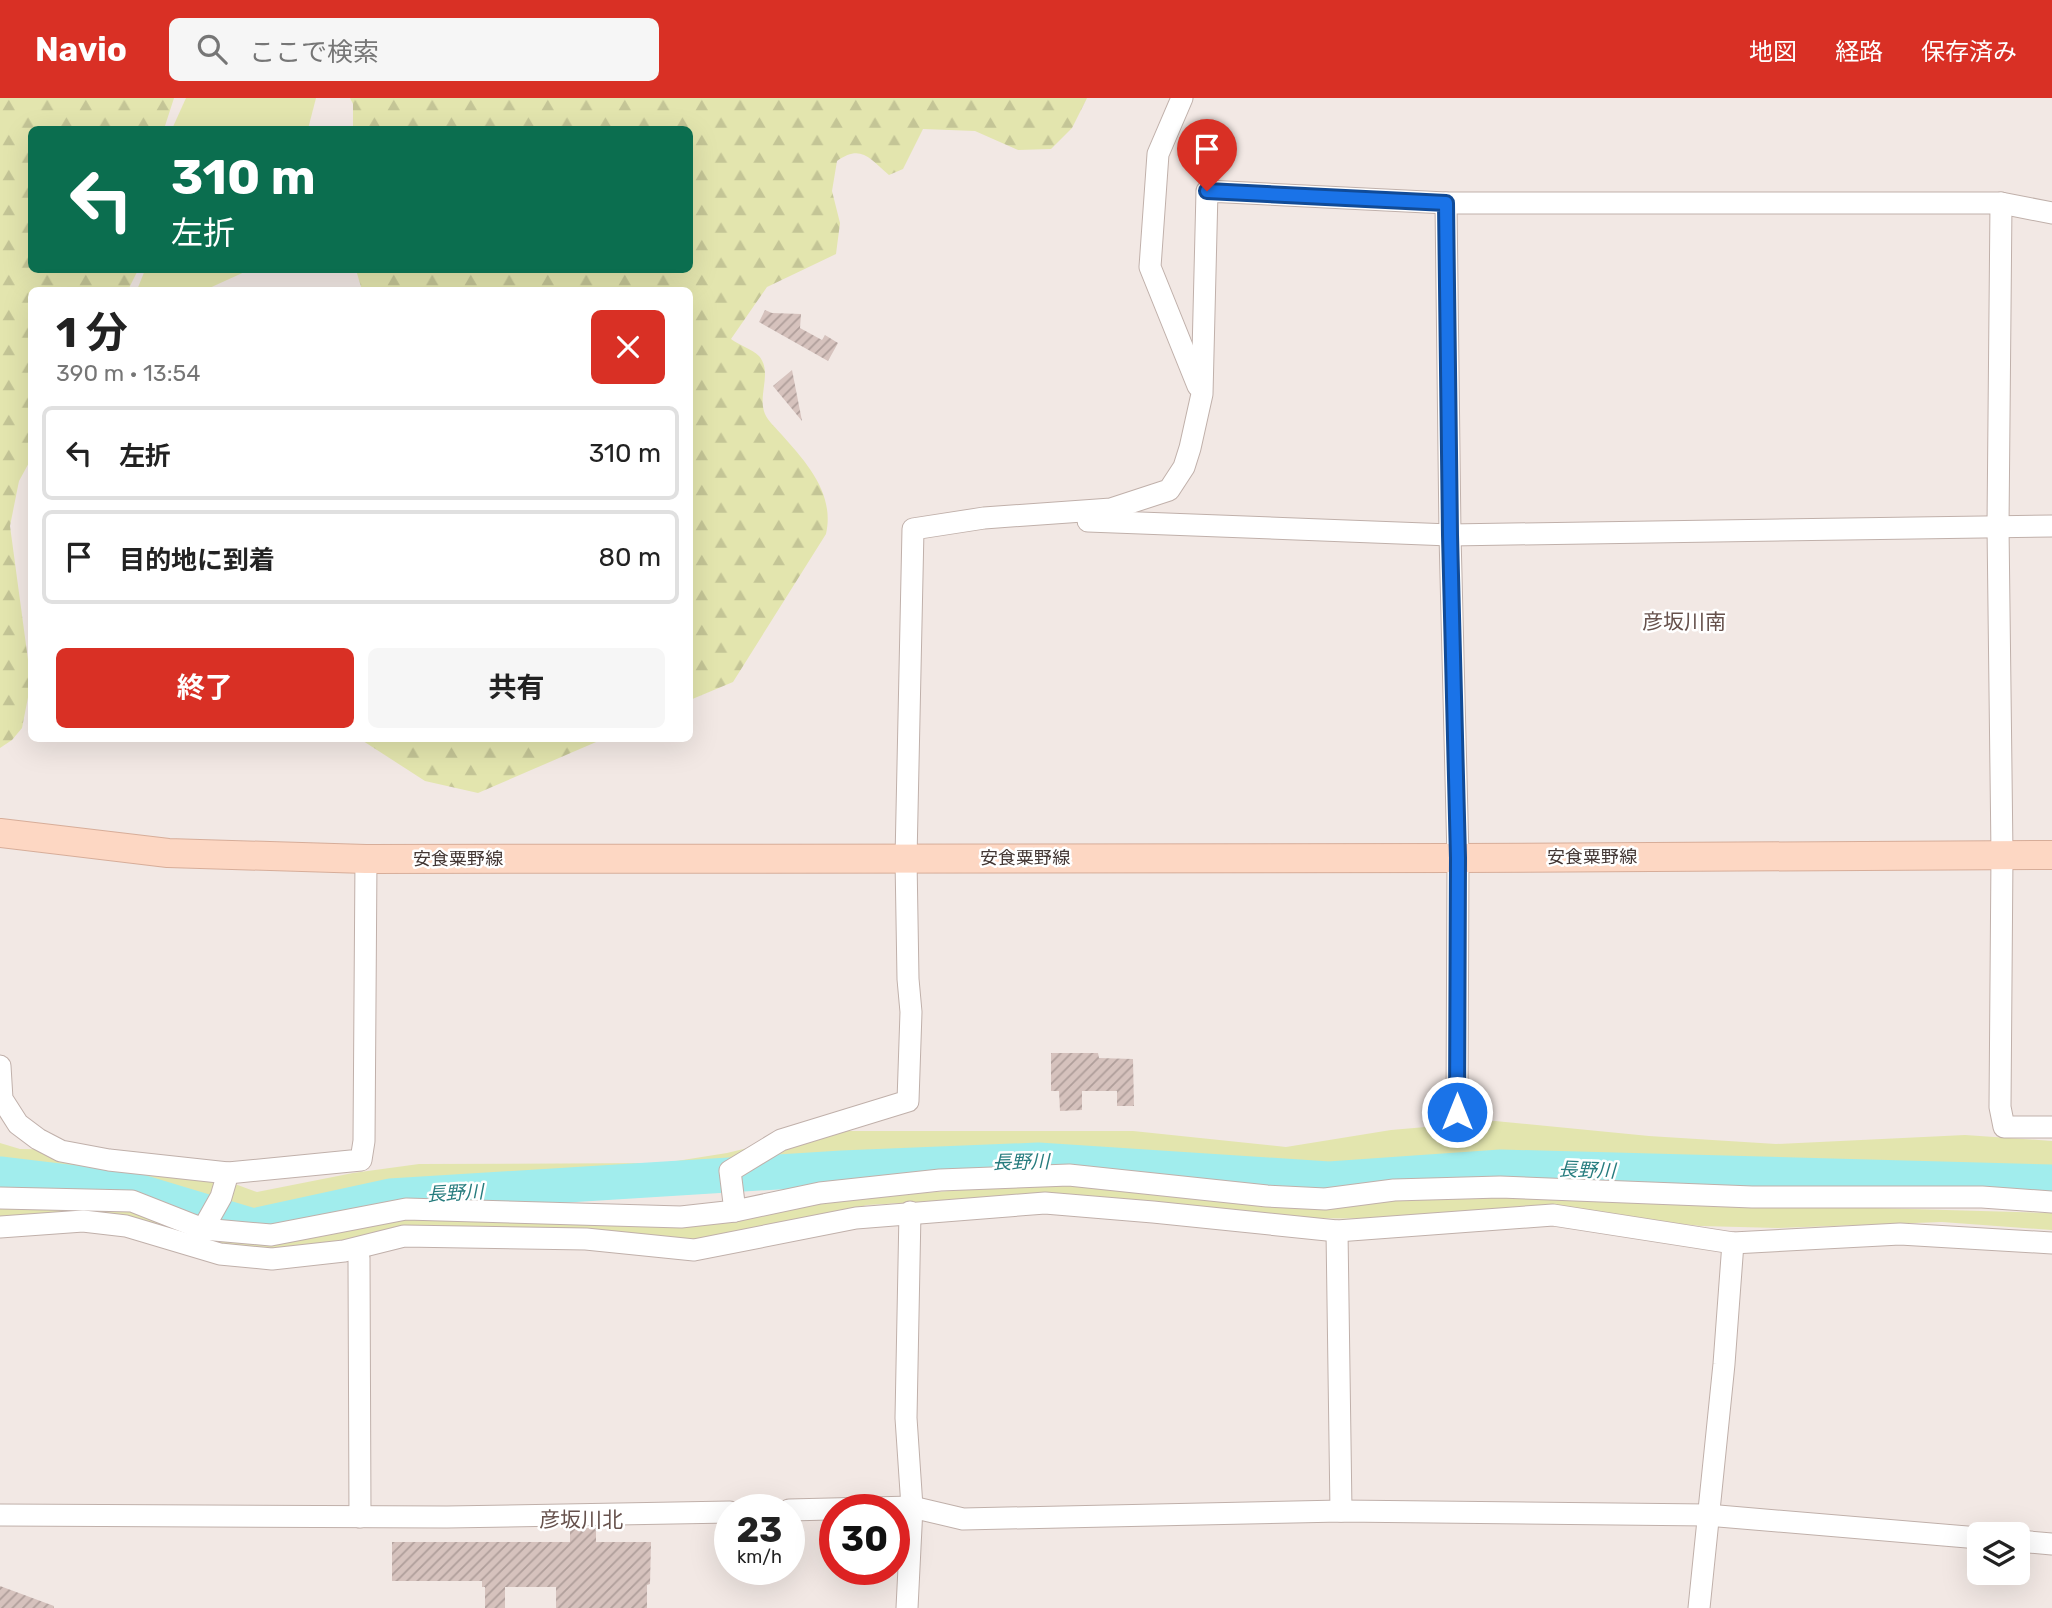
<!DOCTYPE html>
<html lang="ja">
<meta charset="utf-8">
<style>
:root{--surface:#fff;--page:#f6f6f6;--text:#222;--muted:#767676;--line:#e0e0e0;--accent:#d93025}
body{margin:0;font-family:Rubik,"Noto Sans JP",sans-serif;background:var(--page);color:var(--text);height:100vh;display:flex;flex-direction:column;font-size:26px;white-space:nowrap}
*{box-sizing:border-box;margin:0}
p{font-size:23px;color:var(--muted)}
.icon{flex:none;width:38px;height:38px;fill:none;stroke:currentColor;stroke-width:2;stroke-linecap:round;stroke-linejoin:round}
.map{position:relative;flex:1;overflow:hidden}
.panel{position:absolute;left:28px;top:189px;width:665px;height:455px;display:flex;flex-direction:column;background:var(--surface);border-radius:10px;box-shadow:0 7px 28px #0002}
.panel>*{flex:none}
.hud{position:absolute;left:28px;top:28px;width:665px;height:147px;border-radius:10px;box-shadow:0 7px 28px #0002;background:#0b6e4f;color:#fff;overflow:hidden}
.buttons{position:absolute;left:1967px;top:1424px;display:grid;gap:14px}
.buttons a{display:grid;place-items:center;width:63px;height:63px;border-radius:10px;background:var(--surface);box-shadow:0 7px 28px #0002;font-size:35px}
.speed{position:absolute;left:714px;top:1396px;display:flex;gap:14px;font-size:35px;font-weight:700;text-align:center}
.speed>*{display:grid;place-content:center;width:91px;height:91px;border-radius:50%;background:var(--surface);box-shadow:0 7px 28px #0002;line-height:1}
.speed small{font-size:18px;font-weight:400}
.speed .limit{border:10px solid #d22;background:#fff;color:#111}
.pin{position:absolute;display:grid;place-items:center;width:60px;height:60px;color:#fff;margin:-72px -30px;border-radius:50% 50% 50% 0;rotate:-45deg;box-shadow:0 0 7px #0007}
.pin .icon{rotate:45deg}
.me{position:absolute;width:77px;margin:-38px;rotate:0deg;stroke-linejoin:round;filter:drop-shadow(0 0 5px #0008)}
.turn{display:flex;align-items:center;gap:24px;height:147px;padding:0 28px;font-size:32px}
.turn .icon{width:91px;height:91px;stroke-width:2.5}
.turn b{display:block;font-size:49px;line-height:60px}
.round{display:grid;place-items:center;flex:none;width:74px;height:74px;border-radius:10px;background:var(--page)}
.overview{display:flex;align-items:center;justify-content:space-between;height:119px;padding:0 28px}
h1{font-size:42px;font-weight:700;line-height:52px}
.cta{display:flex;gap:14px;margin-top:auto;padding:14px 28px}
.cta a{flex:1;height:80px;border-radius:10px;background:var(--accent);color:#fff;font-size:28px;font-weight:700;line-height:80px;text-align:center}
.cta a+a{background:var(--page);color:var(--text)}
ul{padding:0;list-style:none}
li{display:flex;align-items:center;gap:21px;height:94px;margin:0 14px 10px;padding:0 14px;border:4px solid var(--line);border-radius:10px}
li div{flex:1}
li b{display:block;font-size:26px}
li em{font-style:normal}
header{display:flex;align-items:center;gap:42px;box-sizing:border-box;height:98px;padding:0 35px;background:var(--accent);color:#fff}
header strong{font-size:33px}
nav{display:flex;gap:38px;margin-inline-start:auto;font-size:24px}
.search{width:490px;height:63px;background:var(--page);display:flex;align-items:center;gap:18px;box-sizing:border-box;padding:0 24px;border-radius:10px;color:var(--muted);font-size:26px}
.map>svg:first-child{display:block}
.green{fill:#e3e5ae}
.forest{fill:url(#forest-firs)}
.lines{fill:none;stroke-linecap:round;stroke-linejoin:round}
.river{stroke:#a1eded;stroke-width:35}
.building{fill:url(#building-hatch)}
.street-casing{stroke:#c0b0aa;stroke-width:23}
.secondary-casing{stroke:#d7ad99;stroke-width:30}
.street{stroke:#fff;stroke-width:21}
.secondary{stroke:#fdd7c3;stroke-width:28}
.route-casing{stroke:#114b97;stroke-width:18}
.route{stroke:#1a73e8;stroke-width:12}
.labels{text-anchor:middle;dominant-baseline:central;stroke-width:5;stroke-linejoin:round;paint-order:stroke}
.street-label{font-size:18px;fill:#433734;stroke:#fff}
.water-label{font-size:19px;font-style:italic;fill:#277c7e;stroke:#fff}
.quarter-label{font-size:21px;fill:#66514c;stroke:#fff}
</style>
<header>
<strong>Navio</strong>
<div class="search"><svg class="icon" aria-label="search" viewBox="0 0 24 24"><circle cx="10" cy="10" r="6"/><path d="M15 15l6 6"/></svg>ここで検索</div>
<nav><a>地図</a><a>経路</a><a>保存済み</a></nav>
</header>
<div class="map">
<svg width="2052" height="1510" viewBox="0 0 2052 1510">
<defs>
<pattern id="forest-firs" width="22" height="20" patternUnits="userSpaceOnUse" patternTransform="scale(1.75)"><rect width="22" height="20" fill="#e3e5ae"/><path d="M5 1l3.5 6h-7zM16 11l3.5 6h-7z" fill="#c4c596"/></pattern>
<pattern id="building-hatch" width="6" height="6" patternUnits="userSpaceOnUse" patternTransform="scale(1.75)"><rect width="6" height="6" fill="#d6c2bd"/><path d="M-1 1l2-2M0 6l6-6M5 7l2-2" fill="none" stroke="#af9e9a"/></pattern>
</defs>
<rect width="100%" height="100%" fill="#f2e8e4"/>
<g class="green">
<polygon points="186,0 316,0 308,31 172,31"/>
<polygon points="145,172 249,172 205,192 137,192"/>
<polygon points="1495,1023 1649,1038 1776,1046 1965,1037 2052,1043 2052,1082 1492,1060 1331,1073 1101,1057 986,1057 840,1063 748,1082 676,1092 397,1093 319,1109 243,1111 154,1092 59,1075 0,1077 0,1045 20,1051 133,1053 194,1071 257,1094 353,1075 419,1066 664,1065 727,1055 817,1033 1133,1033 1286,1049 1391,1032"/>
<polygon points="1066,1084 1329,1108 1457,1098 2052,1115 2052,1132 1942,1124 1778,1130 1701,1128 1576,1115 1463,1121 1249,1120 1058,1096 867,1107 789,1129 701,1142 471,1128 400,1128 328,1147 280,1154 0,1122 0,1106 122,1108 213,1138 407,1116 678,1125 746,1122 790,1105"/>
</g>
<g class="forest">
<polygon points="0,0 174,0 164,31 32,32 32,172 138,172 128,192 32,192 31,361 19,383 10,428 31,584 22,630 12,642 0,650"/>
<path d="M 350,0 L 1087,0 L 1072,30 L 1051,51 L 1018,52 L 975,33 L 923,31 L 903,71 L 889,77 C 869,60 861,46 837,63 L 832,93 L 840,125 L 836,156 L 767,189 L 731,241 C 739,247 752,251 759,258 C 773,275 757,297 765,316 C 768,323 777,331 782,337 C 807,365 835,396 826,436 L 733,584 L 690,602 L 690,192 L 362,192 L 356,172 L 690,172 L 690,32 L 353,31 L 353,6 Z"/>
<polygon points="360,641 603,641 478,695 425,683"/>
</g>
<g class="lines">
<polyline class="river" points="0,1076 134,1092 253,1128 390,1098 842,1070 1038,1062 1329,1081 1501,1069 2052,1084"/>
</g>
<g class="building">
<polygon points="765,212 772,215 801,216 800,230 822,242 825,237 838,245 828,263 759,224"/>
<polygon points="792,272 802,323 773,288"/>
<polygon points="1051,955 1098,955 1099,960 1133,961 1134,1008 1117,1008 1117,993 1082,993 1082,1012 1060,1013 1059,993 1051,993"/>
<polygon points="570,1430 596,1430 596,1444 651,1444 650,1486 647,1487 647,1510 556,1510 556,1489 505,1489 505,1510 485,1510 485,1489 482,1489 482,1483 392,1483 392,1444 570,1444"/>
<polygon points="0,1488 54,1508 54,1510 0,1510"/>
</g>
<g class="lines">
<g class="street-casing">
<g id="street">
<polyline points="1182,0 1158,56 1150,169 1198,288"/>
<polyline points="2001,105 1998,428 2002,756 2000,1009 2004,1029 2052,1029"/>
<polyline points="1088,423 1450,437 2052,428"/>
<polyline points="0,968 2,1001 18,1026 38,1041 61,1053 109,1062 228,1075 361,1062 364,1043 366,761"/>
<polyline points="1444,1018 1457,1014 1458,760 1450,437 1446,105"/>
<polyline points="0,1100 132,1103 203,1131 271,1137 406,1111 681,1119 735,1113 820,1095 940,1082 1069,1077 1267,1098 1325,1101 1394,1092 1500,1089 1752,1099 1982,1099 2052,1104"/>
<polyline points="735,1113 730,1073 781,1042 908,1003 911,914 908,881 906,761 913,431 984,420 1111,411 1169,392 1184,369 1190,350 1202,296 1207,93 1446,105 2001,105 2052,115"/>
<polyline points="0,1129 83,1123 126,1128 220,1156 272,1161 344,1153 404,1138 586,1141 694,1152 856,1120 1045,1105 1153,1114 1337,1133 1553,1117 1733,1145 1900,1136 2052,1145"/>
<polyline points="203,1131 221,1099 228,1075"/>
<polyline points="1337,1133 1341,1413"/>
<polyline points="359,1160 360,1419"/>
<polyline points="789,1412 912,1409 963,1421 1341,1413 1707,1417 1979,1440"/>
<polyline points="0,1417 447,1419 730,1414"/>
<polyline points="2018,1443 2052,1446"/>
<polyline points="907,1510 912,1409 906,1320 910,1114"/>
<polyline points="1699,1510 1724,1266 1733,1145"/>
</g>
</g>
<g class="secondary-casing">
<polyline id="secondary" points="0,735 168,755 366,761 1458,760 2052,757"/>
</g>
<use href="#street" class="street"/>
<use href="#secondary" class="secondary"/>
</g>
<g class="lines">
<g class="route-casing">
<polyline id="route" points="1207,93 1446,105 1450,437 1458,760 1457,1014"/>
</g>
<use href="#route" class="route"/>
</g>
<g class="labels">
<g class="street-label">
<text x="1592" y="759">安食粟野線</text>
<text x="1025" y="760">安食粟野線</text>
<text x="458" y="761">安食粟野線</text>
</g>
<g class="water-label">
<text transform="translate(1021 1064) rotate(-1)">長野川</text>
<text transform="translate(1587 1072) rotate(2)">長野川</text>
<text transform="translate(455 1095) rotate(-3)">長野川</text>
</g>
<g class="quarter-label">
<text x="1684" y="523">彦坂川南</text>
<text x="581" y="1421">彦坂川北</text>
</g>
</g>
</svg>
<div class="buttons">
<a><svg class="icon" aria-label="layers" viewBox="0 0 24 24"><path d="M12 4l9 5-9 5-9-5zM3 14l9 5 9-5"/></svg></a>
</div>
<div class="speed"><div>23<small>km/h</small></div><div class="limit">30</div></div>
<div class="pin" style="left:1207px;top:93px;background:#d93025"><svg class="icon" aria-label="arrive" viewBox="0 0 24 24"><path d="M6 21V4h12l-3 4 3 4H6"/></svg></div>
<svg class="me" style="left:1457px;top:1014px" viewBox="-20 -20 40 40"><circle r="17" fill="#1a73e8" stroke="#fff" stroke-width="3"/><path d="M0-11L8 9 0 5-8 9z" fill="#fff"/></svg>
<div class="hud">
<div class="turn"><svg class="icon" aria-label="left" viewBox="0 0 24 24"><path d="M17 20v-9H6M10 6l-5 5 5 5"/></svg><div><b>310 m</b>左折</div></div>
</div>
<section class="panel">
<div class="overview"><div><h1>1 分</h1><p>390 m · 13:54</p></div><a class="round" style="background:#d93025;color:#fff"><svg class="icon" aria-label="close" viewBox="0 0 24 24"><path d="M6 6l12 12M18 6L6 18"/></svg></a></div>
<ul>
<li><svg class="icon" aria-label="left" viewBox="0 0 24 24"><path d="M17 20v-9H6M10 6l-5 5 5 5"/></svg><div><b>左折</b></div><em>310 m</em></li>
<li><svg class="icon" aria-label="arrive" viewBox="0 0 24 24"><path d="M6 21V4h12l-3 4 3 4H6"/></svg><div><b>目的地に到着</b></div><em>80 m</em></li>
</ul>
<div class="cta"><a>終了</a><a>共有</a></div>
</section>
</div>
